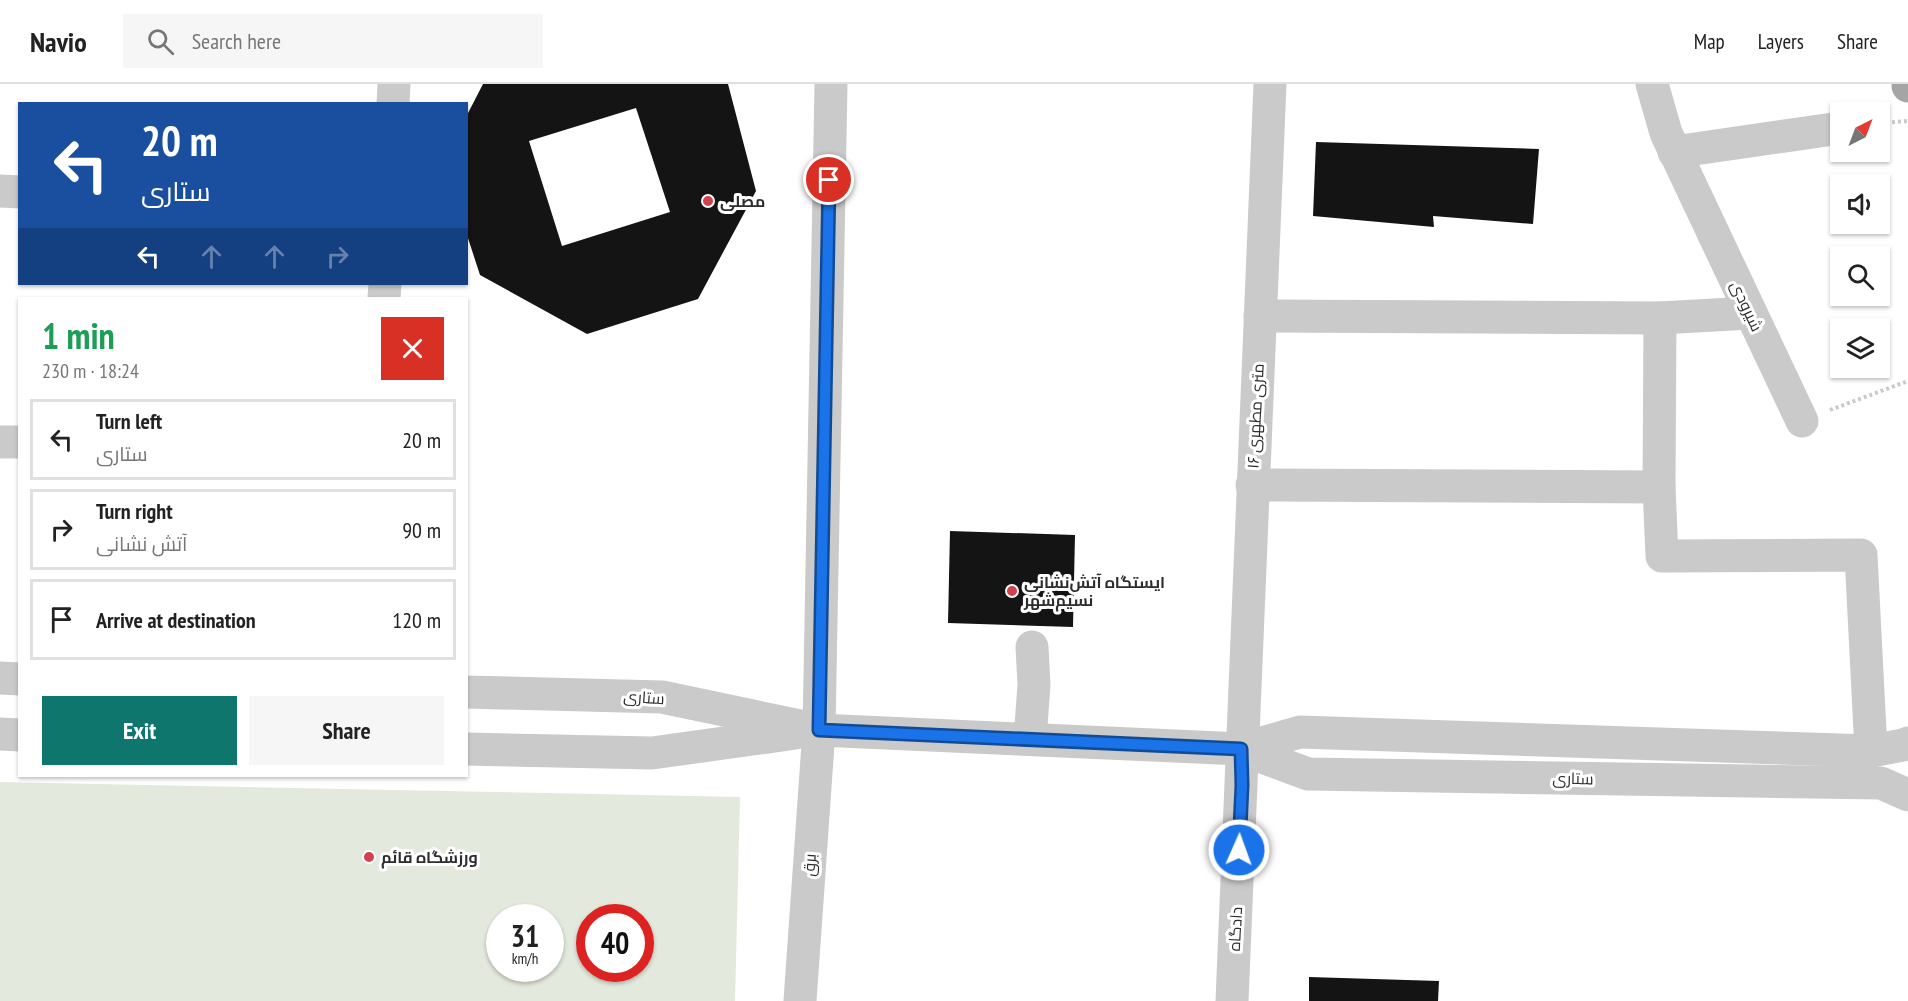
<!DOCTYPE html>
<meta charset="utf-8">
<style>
:root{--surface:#fff;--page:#f6f6f6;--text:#222;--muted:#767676;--line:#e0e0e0;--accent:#0f766e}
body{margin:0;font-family:"PT Sans Narrow",Cairo,sans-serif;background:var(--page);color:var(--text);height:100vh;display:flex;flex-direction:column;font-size:22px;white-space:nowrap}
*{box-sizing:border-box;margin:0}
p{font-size:20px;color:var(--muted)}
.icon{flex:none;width:33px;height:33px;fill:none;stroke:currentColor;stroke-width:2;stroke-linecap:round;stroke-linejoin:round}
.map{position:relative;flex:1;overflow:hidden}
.details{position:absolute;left:18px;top:213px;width:450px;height:480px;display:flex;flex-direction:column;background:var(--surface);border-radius:0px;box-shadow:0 2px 4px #0004}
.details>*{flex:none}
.top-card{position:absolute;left:18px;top:18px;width:450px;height:183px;border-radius:0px;box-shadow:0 2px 4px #0004;background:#1a4fa0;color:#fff;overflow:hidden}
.needle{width:39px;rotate:42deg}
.buttons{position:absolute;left:1830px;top:18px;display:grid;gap:12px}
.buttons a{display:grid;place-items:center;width:60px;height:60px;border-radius:0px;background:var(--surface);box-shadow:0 2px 4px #0004;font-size:30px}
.speed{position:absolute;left:486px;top:820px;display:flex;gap:12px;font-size:30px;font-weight:700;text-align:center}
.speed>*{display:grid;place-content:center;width:78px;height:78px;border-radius:50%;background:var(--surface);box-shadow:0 2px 4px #0004;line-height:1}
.speed small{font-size:15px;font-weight:400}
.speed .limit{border:9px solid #d22;background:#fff;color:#111}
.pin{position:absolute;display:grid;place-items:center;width:51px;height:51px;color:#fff;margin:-26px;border:3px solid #fff;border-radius:50%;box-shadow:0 2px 6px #0007}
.me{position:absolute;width:66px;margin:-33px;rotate:2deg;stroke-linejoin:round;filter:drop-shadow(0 0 4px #0008)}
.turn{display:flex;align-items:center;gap:21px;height:126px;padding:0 24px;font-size:27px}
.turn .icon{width:78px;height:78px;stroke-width:2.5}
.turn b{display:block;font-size:42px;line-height:51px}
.lanes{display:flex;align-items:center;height:57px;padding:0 24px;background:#0003;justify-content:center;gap:30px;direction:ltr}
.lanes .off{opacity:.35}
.round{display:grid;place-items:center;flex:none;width:63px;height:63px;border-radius:0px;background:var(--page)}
.head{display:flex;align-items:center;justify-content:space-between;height:102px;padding:0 24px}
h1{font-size:36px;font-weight:700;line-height:45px;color:#1e9e55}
.button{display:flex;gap:12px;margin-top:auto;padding:12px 24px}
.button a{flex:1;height:69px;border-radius:0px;background:var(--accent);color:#fff;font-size:24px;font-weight:700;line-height:69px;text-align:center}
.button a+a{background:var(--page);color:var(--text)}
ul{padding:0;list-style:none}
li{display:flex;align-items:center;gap:18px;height:81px;margin:0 12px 9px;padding:0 12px;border:3px solid var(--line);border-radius:0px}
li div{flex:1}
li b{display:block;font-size:22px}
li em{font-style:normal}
header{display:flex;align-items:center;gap:36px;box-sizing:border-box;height:84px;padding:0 30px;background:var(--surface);border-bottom:2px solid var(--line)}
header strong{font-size:28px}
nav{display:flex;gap:33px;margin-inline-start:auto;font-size:21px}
.search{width:420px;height:54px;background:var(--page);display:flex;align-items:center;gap:15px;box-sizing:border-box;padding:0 21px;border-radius:0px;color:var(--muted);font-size:22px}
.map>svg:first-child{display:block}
.green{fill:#e3e9dc;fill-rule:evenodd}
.building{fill:#141414;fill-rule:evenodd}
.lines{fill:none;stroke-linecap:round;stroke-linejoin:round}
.path{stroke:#cacaca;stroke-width:4;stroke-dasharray:3 3;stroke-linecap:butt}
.minor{stroke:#cacaca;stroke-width:33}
.major{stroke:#a5a5a5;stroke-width:33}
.route-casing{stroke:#114b97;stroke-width:15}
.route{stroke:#1a73e8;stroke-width:10}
.poi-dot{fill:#d1424d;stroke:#fff;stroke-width:2}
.labels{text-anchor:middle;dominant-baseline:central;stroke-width:6;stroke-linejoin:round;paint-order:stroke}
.poi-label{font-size:16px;font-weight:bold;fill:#2d2d2d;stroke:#fff;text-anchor:start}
.street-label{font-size:16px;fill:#2d2d2d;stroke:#fff}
</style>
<header>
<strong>Navio</strong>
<div class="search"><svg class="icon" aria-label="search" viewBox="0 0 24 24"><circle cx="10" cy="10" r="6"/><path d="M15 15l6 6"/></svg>Search here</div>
<nav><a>Map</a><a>Layers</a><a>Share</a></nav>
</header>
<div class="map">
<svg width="1908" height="917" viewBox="0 0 1908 917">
<rect width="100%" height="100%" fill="#fff"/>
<path class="green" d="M 0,698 L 740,713 L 735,917 L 0,917 ZM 500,834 L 550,834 L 550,885 L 500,885 ZM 590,834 L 640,834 L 640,885 L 590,885 Z"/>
<g class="building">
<path d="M 483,0 L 728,0 L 756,107 L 698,215 L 587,250 L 480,191 L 466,148 L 466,33 ZM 636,24 L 670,128 L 562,162 L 529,57 Z"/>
<polygon points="1316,58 1539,65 1533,140 1433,132 1434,143 1313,132"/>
<polygon points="950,447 1075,451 1073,543 948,539"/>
<polygon points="1309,893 1439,897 1438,917 1309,917"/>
</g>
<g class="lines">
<g class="path">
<polyline points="1880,39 1908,37"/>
<polyline points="1830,326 1908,297"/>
</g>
<g class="minor">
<polyline points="1652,0 1666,49 1802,337"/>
<polyline points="393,20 394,0"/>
<polyline points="1674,68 1840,44"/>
<polyline points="0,107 20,108"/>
<polyline points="384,214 385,200"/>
<polyline points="1260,232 1660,234 1750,229"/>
<polyline points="1660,234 1659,403 1662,472 1861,471 1871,667"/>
<polyline points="0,358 20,358"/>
<polyline points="1252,401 1659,403"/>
<polyline points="0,594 20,595"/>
<polyline points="466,608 662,613 819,646 1241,665 1300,648 1871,667 1903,661 1908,659"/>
<polyline points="0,650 20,651"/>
<polyline points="1030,655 1034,601 1032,563"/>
<polyline points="466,665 652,669 796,649"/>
<polyline points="1241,665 1308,690 1881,699 1908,711"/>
<polyline points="800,917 819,646 831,0"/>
<polyline points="1232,917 1270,0"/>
</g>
<polyline class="major" points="1908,0 1908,2"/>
</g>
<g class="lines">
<g class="route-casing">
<polyline id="route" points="829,96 819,646 1241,665 1242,701 1239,766"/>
</g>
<use href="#route" class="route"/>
</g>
<g class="poi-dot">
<circle cx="708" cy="117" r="6"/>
<circle cx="1012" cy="507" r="6"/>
<circle cx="369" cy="773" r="6"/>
</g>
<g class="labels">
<g class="poi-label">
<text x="720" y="117">مصلی</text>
<text x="1024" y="498">ایستگاه آتش‌نشانی<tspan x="1024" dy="18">نسیم‌شهر</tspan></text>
<text x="381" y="773">ورزشگاه قائم</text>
</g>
<g class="street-label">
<text transform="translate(1747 222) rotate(65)">شیرودی</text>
<text transform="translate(1255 332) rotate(-87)">۱۶ متری مطهری</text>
<text transform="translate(644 613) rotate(4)">ستاری</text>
<text transform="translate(1573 694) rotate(1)">ستاری</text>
<text transform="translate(809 781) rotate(-86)">برق</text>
<text transform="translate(1235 845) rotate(-87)">دادگاه</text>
</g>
</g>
</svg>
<div class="buttons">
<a><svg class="needle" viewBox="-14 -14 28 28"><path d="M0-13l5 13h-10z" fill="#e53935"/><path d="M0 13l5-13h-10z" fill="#767676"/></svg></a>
<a><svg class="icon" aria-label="sound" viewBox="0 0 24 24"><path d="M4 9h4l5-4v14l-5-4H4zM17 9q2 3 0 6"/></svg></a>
<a><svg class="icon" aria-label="search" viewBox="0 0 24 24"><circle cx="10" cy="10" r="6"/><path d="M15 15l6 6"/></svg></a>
<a><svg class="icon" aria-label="layers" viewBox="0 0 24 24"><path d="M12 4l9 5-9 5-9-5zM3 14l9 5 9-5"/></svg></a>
</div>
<div class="speed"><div>31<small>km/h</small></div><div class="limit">40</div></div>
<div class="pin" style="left:829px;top:96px;background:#d93025"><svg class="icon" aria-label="arrive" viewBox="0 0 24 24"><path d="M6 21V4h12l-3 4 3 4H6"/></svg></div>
<svg class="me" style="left:1239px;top:766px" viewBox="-20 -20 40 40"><circle r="17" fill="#1a73e8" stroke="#fff" stroke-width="3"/><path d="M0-11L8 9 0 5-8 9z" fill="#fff"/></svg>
<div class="top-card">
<div class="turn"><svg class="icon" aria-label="left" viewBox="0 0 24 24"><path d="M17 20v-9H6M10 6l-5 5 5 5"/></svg><div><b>20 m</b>ستاری</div></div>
<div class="lanes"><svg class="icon" aria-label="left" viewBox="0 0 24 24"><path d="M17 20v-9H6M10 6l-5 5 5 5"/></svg><svg class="icon off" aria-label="ahead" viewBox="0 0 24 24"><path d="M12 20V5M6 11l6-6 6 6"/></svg><svg class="icon off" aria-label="ahead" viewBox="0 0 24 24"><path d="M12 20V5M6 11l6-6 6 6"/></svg><svg class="icon off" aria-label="right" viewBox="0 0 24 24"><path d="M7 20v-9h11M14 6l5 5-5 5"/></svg></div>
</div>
<section class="details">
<div class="head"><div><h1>1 min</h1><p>230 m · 18:24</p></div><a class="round" style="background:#d93025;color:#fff"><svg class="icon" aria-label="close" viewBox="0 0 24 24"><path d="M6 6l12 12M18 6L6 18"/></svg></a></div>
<ul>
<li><svg class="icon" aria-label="left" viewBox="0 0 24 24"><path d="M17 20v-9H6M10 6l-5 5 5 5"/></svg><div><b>Turn left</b><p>ستاری</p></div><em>20 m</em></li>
<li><svg class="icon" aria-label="right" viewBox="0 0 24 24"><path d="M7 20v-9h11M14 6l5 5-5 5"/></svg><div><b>Turn right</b><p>آتش نشانی</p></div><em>90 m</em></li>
<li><svg class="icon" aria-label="arrive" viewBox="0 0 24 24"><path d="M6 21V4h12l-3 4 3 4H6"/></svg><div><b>Arrive at destination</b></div><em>120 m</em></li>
</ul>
<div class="button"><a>Exit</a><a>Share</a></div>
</section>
</div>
